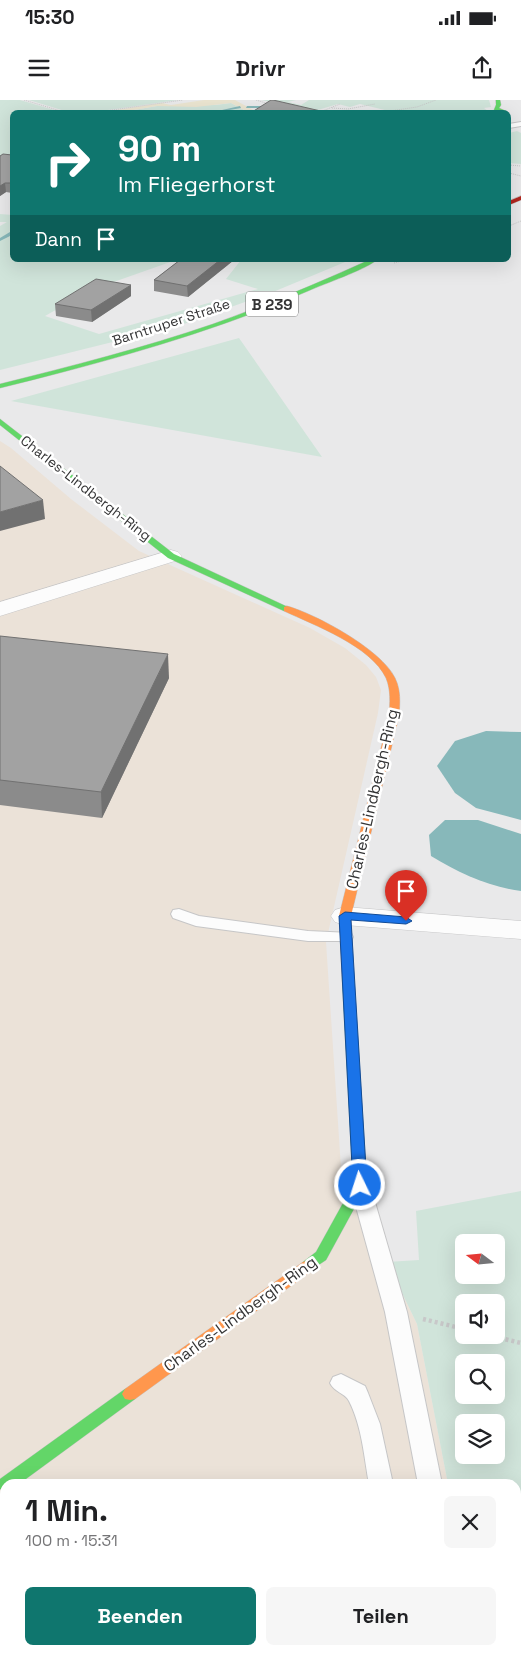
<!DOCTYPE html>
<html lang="de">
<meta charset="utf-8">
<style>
:root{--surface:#fff;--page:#f6f6f6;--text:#202124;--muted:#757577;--accent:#0f766e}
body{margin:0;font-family:"Space Grotesk",sans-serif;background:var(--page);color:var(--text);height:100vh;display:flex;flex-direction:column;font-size:19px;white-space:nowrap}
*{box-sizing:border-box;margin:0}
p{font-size:16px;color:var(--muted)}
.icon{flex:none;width:28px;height:28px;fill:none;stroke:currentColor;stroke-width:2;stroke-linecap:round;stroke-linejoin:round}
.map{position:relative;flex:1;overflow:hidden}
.drawer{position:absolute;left:0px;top:1379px;width:521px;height:176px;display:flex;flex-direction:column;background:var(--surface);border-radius:15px 15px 0 0;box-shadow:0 5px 20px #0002}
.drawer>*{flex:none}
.top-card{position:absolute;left:10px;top:10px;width:501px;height:152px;border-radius:8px;box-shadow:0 5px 20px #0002;background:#0f766e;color:#fff;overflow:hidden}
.needle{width:32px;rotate:286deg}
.controls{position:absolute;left:455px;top:1134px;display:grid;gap:10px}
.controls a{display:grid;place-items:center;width:50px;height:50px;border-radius:8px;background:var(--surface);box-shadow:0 5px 20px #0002;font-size:25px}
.pin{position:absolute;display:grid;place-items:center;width:42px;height:42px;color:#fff;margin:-51px -21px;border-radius:50% 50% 50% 0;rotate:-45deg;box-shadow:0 0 5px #0007}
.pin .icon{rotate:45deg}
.me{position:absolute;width:55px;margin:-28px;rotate:356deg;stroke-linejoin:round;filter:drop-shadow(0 0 4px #0008)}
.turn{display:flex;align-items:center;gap:18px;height:105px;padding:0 25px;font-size:22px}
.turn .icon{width:65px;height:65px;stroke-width:2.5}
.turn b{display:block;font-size:35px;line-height:42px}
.then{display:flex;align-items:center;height:48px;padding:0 25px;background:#0003;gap:10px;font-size:19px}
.round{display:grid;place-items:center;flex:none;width:52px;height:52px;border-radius:8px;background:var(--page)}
.overview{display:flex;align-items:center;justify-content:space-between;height:85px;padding:0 25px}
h1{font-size:30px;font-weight:600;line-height:38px}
.button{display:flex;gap:10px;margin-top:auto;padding:10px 25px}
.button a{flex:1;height:58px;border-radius:8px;background:var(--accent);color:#fff;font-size:20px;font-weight:600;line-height:58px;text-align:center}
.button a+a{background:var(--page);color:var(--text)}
.status{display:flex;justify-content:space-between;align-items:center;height:35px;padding:0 25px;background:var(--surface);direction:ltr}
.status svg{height:14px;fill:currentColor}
header{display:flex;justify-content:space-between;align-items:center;height:65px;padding:0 25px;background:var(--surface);font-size:22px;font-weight:600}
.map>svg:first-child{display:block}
.industrial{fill:#ebe2d8}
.green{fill:#d0e4da;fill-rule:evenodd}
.sand{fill:#eae4d0}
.water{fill:#87b8ba}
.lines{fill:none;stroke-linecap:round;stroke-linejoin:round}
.stream{fill:#87b8ba;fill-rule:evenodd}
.lane-casing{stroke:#c6c6c7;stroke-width:2}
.street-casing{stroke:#c6c6c7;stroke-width:1}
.fast-casing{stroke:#c6c6c7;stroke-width:1}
.slow-casing{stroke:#c6c6c7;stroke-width:1}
.jam-casing{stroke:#c6c6c7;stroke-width:1}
.path-far1{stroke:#c8c8c9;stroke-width:1;stroke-dasharray:1 1;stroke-linecap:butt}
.path{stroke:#c8c8c9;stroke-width:4.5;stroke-dasharray:3 3;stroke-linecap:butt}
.lane{fill:#fcfcfc;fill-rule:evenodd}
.street{fill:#fcfcfc;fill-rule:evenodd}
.fast{fill:#63d668;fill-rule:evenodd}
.slow{fill:#ff974d;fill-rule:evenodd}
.jam{fill:#b3261e;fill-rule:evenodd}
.wall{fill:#8b8b8b}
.shaded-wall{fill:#717171}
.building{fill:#a2a2a2;stroke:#717171}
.route{fill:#1a73e8;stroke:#114b97}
.labels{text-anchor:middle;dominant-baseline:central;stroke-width:5;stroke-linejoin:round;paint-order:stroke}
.far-street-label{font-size:14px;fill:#333334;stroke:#fff}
.shield{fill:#fff;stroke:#707071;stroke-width:1}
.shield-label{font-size:15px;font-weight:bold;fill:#333334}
.street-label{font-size:16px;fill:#333334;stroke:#fff}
</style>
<div class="status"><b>15:30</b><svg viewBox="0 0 49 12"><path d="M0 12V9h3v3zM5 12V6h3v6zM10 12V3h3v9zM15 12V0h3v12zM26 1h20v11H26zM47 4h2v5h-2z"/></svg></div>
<header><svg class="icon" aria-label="menu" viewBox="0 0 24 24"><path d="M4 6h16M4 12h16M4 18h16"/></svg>Drivr<svg class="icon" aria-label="share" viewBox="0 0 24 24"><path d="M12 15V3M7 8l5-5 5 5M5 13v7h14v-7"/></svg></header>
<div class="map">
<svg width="521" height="1554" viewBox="0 0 521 1554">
<rect width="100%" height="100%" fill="#e9e9ea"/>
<polygon class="industrial" points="0,341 11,348 71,399 139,451 310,528 345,548 366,565 376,577 381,590 378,613 326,842 341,1068 417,1224 448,1384 5,1384 5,1550 481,1550 482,1554 0,1554"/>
<g class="green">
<polygon points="0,0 20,0 61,12 12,12 12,58 0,66"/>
<polygon points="29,0 178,0 94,12 68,12"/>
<polygon points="262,0 296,0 288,2 301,5 309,0 489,0 491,7 484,8 489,12 393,12 360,4 350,7 338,4 311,12"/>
<polygon points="231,3 248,12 122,12 157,6 215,5"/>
<polygon points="517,31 521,33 521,64 509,63 509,33"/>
<polygon points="0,114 12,115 12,160 176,160 91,190 45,216 99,234 258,189 226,179 241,160 350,160 273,192 181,225 0,270 0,126 7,122 0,122"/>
<polygon points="239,238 322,357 11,301"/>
<path d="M 521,1091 L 521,1554 L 482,1554 L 481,1550 L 516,1550 L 516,1384 L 448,1384 L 417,1224 L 387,1162 L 419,1160 L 416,1111 ZM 464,1142 L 496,1142 L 496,1175 L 464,1175 ZM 464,1202 L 496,1202 L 496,1235 L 464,1235 ZM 464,1262 L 496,1262 L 496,1295 L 464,1295 ZM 464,1322 L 496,1322 L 496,1355 L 464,1355 Z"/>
</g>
<polygon class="sand" points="204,0 235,0 255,11 293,12 248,12 231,3 196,7 157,6 122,12 103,12 162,3 171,5"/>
<g class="water">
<polygon points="486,631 521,632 521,720 476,708 455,693 437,666 455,641"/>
<path d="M 445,720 L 478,720 L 521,734 L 521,791 C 489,787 459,773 431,756 L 429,735 Z"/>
</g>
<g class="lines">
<g class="stream">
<polygon points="240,6 241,8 218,12 213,12"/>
<polygon points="247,6 270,6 272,7 270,8 246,8"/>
<polygon points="10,132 12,132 12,135 0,141 0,138"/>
</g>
<g class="lane-casing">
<g id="lane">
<polygon points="521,22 521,26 509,28 509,24"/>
<polygon points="179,809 199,816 308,831 351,833 353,837 351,841 308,841 196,826 173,818 171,814 173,810"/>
<polygon points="360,1078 367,1080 370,1085 407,1212 442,1384 418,1384 385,1212 350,1085 353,1080"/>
<path d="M 341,1274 L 365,1286 L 368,1293 L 380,1324 L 393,1384 L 369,1384 C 364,1357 362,1326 349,1301 C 345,1293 334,1292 330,1283 L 333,1277 Z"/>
<polygon points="170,1550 196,1550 198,1554 172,1554"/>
<polygon points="393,1550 419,1550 420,1554 394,1554"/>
<polygon points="449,1550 475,1550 476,1554 450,1554"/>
</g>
</g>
<g class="street-casing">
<g id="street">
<polygon points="171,450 178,452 182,456 178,460 0,516 0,502"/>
<polygon points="345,807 521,821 521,839 345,825 335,822 331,816 335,810"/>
</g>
</g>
<g class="fast-casing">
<g id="fast">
<polygon points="496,0 500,0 501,5 499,8 508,12 494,10 496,5"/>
<path d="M 369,160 L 377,160 C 362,171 326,183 308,191 C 208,234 105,262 0,288 L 0,284 C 72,266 143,248 213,224 C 266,205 318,183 369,160 Z"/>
<polygon points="0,319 174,454 292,509 290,511 284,511 168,458 0,325"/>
<polygon points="348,872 354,876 367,1085 326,1160 308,1172 303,1170 301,1166 303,1162 316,1152 353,1085 342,876"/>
<polygon points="130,1288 135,1289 138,1294 135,1299 19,1384 5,1384 5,1391 0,1389 0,1379 125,1289"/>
</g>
</g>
<g class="slow-casing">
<g id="slow">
<path d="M 287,506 C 316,514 382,550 395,578 C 401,590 400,603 399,616 L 351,816 L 354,876 L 348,880 L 342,876 L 339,816 L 389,616 C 390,603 391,590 386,578 C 371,546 314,525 284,511 L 284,507 Z"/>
<polygon points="308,1160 313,1162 315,1166 313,1170 135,1299 130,1300 125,1299 122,1294 125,1289 303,1162"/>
</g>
</g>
<g class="jam-casing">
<polygon id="jam" points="521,96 521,100 509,105 509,101"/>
</g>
<g class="path-far1">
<polyline points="24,0 64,12"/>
<polyline points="256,0 269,4"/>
<polyline points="332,8 348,9 375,4"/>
<polyline points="98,12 183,0"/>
<polyline points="320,12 340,4"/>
<polyline points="383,12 417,7 436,0"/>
<polyline points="509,65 521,66"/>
<polyline points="509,73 521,76"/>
<polyline points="509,126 521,121"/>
<polyline points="394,163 405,160"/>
</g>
<g class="path">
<polyline points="423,1219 464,1229"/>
<polyline points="488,1235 521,1243"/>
<polyline points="516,1392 521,1389"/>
</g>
<use href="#lane" class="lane"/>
<use href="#street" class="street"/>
<use href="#fast" class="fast"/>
<use href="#slow" class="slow"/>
<use href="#jam" class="jam"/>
</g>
<g class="wall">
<polygon points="12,55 12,93 6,92 0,96 0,56"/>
<polygon points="180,160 234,160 188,197 154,191 154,180"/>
<polygon points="131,185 131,196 92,222 56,216 55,204"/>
<polygon points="0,536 169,578 102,718 0,705"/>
</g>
<g class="shaded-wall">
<polygon points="5,83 6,92 0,96 0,86"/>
<polygon points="220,160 234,160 188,197 187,186"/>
<polygon points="131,185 131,196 92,222 91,210"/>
<polygon points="43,400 45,419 0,431 0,412"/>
<polygon points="168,554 169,578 102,718 101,692"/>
</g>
<g class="building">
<polygon points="271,0 273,0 325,12 252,12"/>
<polygon points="3,54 12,55 12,83 5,83 0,86 0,56"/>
<polygon points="180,160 220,160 187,186 154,180"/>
<polygon points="96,179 131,185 91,210 55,204"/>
<polygon points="0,366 43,400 0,412"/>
<polygon points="0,536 168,554 101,692 0,680"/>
</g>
<polygon class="route" points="345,812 406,817 412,821 406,824 351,820 367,1085 365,1089 355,1089 353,1085 339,816"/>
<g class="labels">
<g class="far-street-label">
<text transform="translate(171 222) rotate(-18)">Barntruper Straße</text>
<text transform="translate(86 388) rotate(38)">Charles-Lindbergh-Ring</text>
</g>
<rect class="shield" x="246" y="191.5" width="52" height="25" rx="4"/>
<g class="shield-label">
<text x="272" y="204">B 239</text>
</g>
<g class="street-label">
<text transform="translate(372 699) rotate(-77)">Charles-Lindbergh-Ring</text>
<text transform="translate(240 1214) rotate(-36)">Charles-Lindbergh-Ring</text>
</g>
</g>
</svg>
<div class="controls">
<a><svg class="needle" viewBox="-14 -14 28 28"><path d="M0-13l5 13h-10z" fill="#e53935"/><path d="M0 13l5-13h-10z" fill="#757577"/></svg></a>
<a><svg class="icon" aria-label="sound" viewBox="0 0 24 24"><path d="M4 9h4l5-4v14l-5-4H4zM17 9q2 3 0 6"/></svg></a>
<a><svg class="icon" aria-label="search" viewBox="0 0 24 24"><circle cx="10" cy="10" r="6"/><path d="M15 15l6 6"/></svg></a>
<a><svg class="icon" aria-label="layers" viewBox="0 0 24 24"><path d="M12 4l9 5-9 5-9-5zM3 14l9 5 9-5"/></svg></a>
</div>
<div class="pin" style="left:406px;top:821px;background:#d93025"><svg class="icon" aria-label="arrive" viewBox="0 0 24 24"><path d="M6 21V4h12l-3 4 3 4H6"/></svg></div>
<svg class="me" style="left:360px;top:1085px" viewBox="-20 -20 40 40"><circle r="17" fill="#1a73e8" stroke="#fff" stroke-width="3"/><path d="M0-11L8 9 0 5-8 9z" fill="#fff"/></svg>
<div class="top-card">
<div class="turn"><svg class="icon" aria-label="right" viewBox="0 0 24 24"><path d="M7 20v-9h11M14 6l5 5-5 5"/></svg><div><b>90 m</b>Im Fliegerhorst</div></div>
<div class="then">Dann<svg class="icon" aria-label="arrive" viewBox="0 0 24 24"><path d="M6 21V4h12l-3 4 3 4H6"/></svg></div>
</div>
<section class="drawer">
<div class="overview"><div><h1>1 Min.</h1><p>100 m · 15:31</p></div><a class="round"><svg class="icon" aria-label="close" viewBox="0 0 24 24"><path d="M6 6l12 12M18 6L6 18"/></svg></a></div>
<div class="button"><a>Beenden</a><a>Teilen</a></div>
</section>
</div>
